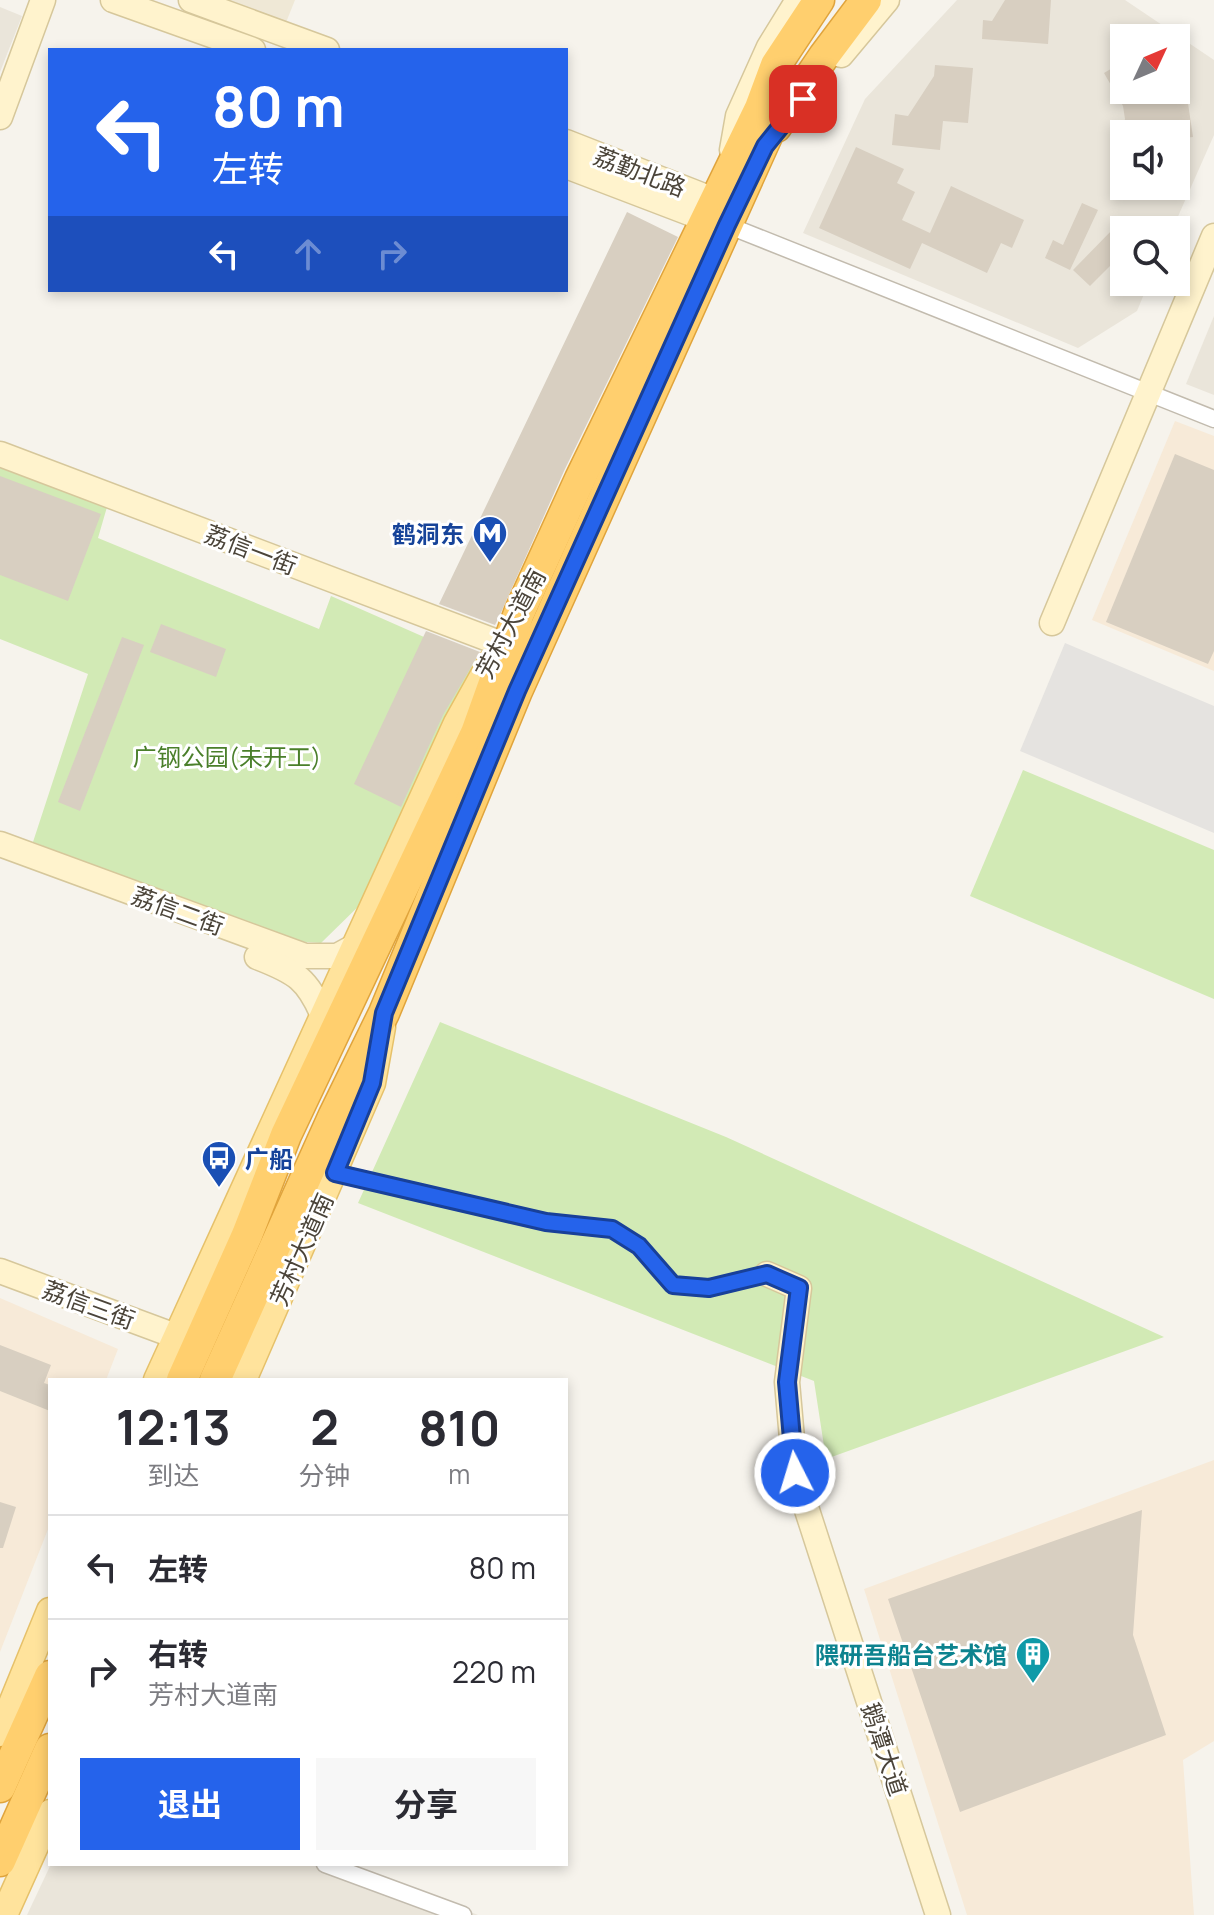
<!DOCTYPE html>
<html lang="zh">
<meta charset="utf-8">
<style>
:root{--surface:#fff;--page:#f7f7f7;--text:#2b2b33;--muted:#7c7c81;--line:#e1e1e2;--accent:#2563eb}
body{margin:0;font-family:Manrope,"Noto Sans SC",sans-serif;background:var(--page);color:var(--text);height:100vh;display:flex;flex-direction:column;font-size:30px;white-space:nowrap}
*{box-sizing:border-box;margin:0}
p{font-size:26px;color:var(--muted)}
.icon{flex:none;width:44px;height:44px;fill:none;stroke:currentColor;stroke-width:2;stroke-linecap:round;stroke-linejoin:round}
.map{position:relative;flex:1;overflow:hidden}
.panel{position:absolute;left:48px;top:1378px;width:520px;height:488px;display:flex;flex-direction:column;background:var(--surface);border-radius:0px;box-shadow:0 4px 12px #0003}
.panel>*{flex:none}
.guide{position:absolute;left:48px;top:48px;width:520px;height:244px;border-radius:0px;box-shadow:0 4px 12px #0003;background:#2563eb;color:#fff;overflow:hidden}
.needle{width:52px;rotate:46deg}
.fabs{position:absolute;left:1110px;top:24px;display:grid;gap:16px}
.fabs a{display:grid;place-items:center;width:80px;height:80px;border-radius:0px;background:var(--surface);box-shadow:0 4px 12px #0003;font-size:40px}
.pin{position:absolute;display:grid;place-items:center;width:68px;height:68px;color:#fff;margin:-34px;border-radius:16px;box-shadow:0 4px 12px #0006}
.me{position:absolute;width:88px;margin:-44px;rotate:355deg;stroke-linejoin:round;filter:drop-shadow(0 0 6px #0008)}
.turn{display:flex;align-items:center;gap:28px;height:168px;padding:0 32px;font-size:36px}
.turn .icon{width:104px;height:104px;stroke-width:2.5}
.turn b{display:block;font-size:56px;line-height:68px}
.lanes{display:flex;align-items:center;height:76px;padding:0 32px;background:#0003;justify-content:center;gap:40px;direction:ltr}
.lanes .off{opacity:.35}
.eta{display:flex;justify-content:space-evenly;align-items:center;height:136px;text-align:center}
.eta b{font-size:48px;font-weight:700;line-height:56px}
.action{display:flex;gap:16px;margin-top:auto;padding:16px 32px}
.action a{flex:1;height:92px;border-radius:0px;background:var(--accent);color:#fff;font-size:32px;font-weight:700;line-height:92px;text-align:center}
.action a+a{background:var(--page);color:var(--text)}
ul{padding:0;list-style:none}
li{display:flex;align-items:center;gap:24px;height:104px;padding:0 32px;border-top:2px solid var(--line)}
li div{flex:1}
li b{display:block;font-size:30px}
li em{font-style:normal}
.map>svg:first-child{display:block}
.residential{fill:#eae5da;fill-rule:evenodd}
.commercial{fill:#f7ead8}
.education{fill:#efe8d6}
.green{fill:#d2eab5}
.parking{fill:#e5e3e0}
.building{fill:#d8cfc1}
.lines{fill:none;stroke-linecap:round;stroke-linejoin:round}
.street-casing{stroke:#c2bbae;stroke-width:19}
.secondary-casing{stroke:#d6c79b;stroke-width:27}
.primary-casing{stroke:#e6c16a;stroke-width:29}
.highway-casing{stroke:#e0a43c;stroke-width:33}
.street{stroke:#fff;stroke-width:16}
.secondary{stroke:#fff3cd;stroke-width:24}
.primary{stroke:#ffe39c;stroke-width:26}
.highway{stroke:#ffcf6e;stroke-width:30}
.route-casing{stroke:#184099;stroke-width:20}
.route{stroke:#2563eb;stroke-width:14}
.labels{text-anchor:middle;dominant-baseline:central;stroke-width:6;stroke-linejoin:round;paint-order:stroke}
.street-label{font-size:24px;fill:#4b4439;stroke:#fff}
.transit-label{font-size:24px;font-weight:bold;fill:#164399;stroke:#fff;text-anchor:end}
.park-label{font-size:24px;fill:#4a7f2a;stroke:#fff}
.culture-label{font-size:24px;font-weight:bold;fill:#0d838f;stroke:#fff;text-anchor:end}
</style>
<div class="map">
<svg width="1214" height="1915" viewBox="0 0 1214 1915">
<rect width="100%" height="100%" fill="#f6f3ec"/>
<g class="residential">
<path d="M 957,0 L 1125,0 L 1214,60 L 1214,135 L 1172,230 L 1124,230 L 1124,282 L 1149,282 L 1137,311 L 1078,348 L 803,233 L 865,99 ZM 1124,38 L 1176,38 L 1176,90 L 1124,90 ZM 1124,134 L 1176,134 L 1176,186 L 1124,186 Z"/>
<polygon points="0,7 22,16 0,72"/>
<polygon points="1214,316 1214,395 1186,384"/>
<polygon points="51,1864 350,1864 478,1915 27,1915"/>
</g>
<g class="commercial">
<polygon points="1175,421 1214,436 1214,671 1092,620"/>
<polygon points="0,1298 118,1349 106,1380 50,1380 50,1524 0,1652"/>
<polygon points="1214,1460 1214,1741 1183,1760 1194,1915 967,1915 864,1589"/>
</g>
<polygon class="education" points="217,0 295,0 285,25"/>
<g class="green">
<polygon points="0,468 107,507 98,538 319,629 331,596 483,663 367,898 321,943 279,940 33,842 88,674 0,639"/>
<polygon points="1023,770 1214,850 1214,999 970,896"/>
<polygon points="440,1022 726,1137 1164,1337 826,1459 814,1381 358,1203"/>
</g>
<polygon class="parking" points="1065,643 1214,706 1214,833 1020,751"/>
<g class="building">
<polygon points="1005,0 1051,0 1048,44 982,39 983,20 992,21"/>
<polygon points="1124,61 1124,90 1186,90 1193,137 1176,139 1176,134 1120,134 1125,119 1123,106 1104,73"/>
<polygon points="935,65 973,68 968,123 943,121 940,150 892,145 895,114 908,116 934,76"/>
<polygon points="856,147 904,169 897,183 915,192 902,220 930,233 951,186 1024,220 1012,248 1001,243 987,273 922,243 910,269 819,228"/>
<polygon points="1082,203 1098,210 1070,270 1045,258 1053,240 1063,245"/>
<polygon points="627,212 678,237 564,471 499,617 495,625 439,604"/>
<polygon points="1116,226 1124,234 1124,252 1090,286 1073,270"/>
<polygon points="1175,454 1214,470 1214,651 1208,664 1106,622"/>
<polygon points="0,476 101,514 68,601 0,575"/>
<polygon points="161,624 226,649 216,677 150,652"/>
<polygon points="426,631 480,652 443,715 401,807 354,784"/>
<polygon points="122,637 144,645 80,811 58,802"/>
<polygon points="0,1345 51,1365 44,1383 50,1385 50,1411 0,1391"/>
<polygon points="0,1502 16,1507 3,1548 0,1548"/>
<polygon points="1142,1510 1133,1635 1166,1735 960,1812 888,1599"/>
</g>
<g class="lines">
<g class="street-casing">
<g id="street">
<polyline points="727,225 1214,419"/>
<polyline points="335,1173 546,1222 612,1229 639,1246 673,1285 709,1288 767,1274"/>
<polyline points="325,1864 463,1915"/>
</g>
</g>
<g class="secondary-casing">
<g id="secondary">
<polyline points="113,0 253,50"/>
<polyline points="191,0 327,50"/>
<polyline points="841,55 887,0"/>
<polyline points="0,117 43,0"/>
<polyline points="566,142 714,200"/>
<polyline points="732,150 738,116 769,47 798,0"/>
<polyline points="566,166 705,219"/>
<polyline points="0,454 502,644"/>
<polyline points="1052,623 1214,236"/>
<polyline points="0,844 305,956 337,956 357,945"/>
<path d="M 257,957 C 296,972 308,979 324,1018"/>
<polyline points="0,1271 178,1337"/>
<polyline points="767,1274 799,1288 787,1382 795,1473 938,1915"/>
</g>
</g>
<g class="primary-casing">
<g id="primary">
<polyline points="157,1380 457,723 491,662"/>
<polyline points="243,1380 372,1083 382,1027"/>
<polyline points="0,1733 50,1611"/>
<polyline points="4,1915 50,1813"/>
</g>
</g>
<g class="highway-casing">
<g id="highway">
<polyline points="776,127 824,56 866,0"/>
<polyline points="182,1380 247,1235 286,1135 476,733 519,613 580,479 760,108 776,65 819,0"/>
<polyline points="215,1380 334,1115 384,1013 517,691 781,105"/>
<polyline points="0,1787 50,1676"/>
<polyline points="0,1861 50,1749"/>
</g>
</g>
<use href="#street" class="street"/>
<use href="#secondary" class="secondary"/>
<use href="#primary" class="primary"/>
<use href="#highway" class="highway"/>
</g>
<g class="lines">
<g class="route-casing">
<polyline id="route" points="795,1473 787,1382 799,1288 767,1274 709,1288 673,1285 639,1246 612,1229 546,1222 335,1173 372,1083 384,1013 517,691 727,225 765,146 803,99"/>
</g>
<use href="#route" class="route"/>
</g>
<defs>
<g id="metro-pin" transform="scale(1.8)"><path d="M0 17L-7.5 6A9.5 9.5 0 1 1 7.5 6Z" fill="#1a4fb4" stroke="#fff"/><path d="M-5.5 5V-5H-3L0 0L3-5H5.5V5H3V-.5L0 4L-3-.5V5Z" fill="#fff"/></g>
<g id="bus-pin" transform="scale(1.8)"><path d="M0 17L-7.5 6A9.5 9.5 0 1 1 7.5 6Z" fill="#1a4fb4" stroke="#fff"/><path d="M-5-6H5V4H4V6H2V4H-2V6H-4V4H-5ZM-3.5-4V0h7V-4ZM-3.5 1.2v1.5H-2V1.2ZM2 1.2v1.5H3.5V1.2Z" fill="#fff"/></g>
<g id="building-pin" transform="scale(1.8)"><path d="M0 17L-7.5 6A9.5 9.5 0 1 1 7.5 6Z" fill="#0f9aa8" stroke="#fff"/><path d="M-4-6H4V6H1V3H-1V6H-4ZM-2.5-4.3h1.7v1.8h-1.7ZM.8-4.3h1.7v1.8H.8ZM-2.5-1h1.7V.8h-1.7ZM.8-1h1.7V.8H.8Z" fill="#fff"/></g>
</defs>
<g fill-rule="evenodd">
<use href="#metro-pin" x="490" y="533"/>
<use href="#bus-pin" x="219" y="1158"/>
<use href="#building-pin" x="1033" y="1654"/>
</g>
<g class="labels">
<g class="street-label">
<text transform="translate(640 171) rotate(21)">荔勤北路</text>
<text transform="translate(251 549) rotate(21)">荔信一街</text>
<text transform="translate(510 623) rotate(-62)">芳村大道南</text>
<text transform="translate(178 910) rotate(20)">荔信二街</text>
<text transform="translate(301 1249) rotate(-66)">芳村大道南</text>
<text transform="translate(89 1304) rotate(20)">荔信三街</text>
<text transform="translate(885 1749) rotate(72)">鹅潭大道</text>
</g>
<g class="transit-label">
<text x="464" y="533">鹤洞东</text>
<text x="245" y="1158" text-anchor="start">广船</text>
</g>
<g class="park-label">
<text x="227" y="756">广钢公园(未开工)</text>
</g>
<g class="culture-label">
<text x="1007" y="1654">隈研吾船台艺术馆</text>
</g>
</g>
</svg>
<div class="fabs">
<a><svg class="needle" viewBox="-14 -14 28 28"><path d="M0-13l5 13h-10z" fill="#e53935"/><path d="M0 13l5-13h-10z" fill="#7c7c81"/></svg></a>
<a><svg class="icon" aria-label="sound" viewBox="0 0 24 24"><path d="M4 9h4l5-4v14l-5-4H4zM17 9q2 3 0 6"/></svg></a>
<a><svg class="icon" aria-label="search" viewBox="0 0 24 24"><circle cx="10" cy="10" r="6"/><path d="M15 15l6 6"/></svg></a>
</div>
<div class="pin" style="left:803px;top:99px;background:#d93025"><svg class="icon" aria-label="arrive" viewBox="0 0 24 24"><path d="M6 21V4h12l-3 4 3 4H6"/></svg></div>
<svg class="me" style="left:795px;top:1473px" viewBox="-20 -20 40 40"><circle r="17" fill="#2563eb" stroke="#fff" stroke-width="3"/><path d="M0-11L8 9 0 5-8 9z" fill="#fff"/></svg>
<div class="guide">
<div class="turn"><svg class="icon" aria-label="left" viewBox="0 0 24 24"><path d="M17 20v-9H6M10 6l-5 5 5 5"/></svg><div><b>80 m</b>左转</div></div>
<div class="lanes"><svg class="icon" aria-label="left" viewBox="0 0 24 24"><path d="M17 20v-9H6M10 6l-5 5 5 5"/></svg><svg class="icon off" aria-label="ahead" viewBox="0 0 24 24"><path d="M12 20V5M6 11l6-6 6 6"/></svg><svg class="icon off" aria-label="right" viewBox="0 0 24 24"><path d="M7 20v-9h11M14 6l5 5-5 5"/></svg></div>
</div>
<section class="panel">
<div class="eta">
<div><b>12:13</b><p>到达</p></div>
<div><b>2</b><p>分钟</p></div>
<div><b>810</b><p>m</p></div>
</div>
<ul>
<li><svg class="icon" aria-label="left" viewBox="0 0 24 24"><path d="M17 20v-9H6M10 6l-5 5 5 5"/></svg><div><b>左转</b></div><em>80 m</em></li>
<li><svg class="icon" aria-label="right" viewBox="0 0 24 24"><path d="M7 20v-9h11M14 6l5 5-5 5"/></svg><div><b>右转</b><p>芳村大道南</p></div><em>220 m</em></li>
</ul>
<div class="action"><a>退出</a><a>分享</a></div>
</section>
</div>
